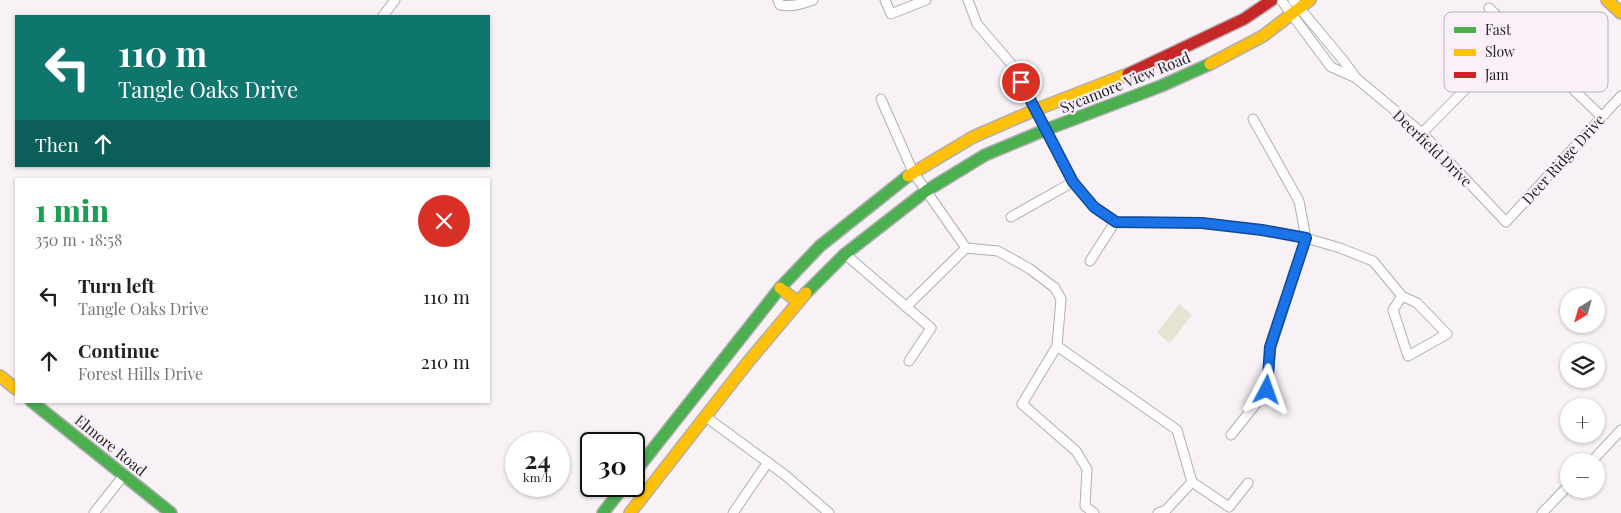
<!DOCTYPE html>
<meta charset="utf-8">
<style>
:root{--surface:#fff;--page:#f6f6f6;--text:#202124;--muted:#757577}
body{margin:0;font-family:"Playfair Display",serif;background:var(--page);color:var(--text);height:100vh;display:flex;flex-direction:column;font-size:19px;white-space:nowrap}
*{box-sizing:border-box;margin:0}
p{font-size:16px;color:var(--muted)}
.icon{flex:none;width:28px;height:28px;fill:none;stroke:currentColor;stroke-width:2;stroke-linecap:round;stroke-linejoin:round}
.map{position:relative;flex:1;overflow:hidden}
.panel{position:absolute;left:15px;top:178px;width:475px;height:225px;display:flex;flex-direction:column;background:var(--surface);border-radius:0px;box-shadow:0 1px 4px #0004}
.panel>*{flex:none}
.hud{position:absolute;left:15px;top:15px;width:475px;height:152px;border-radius:0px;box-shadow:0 1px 4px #0004;background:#0f766e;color:#fff;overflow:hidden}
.needle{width:32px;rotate:217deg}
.fabs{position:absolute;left:1560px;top:288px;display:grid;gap:10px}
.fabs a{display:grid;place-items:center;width:45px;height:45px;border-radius:50%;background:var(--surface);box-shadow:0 1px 4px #0004;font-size:25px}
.speed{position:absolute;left:505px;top:432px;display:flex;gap:10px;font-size:25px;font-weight:700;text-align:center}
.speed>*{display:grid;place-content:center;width:65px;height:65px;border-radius:50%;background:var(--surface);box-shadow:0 1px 4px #0004;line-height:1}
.speed small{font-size:12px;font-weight:400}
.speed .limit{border:2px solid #111;border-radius:8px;background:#fff;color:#111}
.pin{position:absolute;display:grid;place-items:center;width:42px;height:42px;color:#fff;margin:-21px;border:2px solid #fff;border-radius:50%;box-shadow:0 1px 5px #0007}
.me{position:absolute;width:55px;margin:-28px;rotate:4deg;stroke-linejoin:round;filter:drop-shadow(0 0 4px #0008)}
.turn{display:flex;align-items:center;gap:18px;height:105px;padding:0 20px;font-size:22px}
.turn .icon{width:65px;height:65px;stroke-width:2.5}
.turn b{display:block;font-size:35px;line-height:42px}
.then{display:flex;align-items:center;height:48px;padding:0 20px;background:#0003;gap:10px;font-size:19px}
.round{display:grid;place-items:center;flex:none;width:52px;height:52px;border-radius:26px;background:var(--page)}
.overview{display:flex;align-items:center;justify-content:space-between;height:85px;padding:0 20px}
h1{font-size:30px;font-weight:800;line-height:38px;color:#1e9e55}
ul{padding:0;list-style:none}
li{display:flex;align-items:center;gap:15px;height:65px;padding:0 20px}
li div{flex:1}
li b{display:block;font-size:19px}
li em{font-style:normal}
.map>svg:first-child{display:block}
.grass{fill:#e5e4d2}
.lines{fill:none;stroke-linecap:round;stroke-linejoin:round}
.street-casing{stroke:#b2aeb2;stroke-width:11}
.fast-casing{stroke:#b2aeb2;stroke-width:14}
.slow-casing{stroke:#b2aeb2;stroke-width:14}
.jam-casing{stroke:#b2aeb2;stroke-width:14}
.street{stroke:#fefdfe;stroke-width:9}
.fast{stroke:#4caf50;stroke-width:11}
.slow{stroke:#ffc107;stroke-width:11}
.jam{stroke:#c62828;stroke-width:11}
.route-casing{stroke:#114b97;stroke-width:12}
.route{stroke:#1a73e8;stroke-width:9}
.labels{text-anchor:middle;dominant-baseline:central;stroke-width:4.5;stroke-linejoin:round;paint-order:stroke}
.street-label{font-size:15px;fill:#262326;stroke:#faf0f9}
.key{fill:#faf0f9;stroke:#bab2ba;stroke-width:1}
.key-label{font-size:14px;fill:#262326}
</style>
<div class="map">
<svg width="1621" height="513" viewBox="0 0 1621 513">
<rect width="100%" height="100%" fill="#f8f2f7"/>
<polygon class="grass" points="1179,304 1192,315 1170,343 1157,333"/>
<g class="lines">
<g class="street-casing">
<g id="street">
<path d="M 778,0 L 780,5 C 792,7 802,4 813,0"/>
<polyline points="885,0 891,14 926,0"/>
<polyline points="968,0 977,24 1013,66 1073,182 1094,207 1115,222 1202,223 1262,230 1306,238 1340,248 1373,261 1402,296 1393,310 1408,356 1447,334 1417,303 1402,296"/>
<polyline points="1281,0 1331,67 1356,78"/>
<polyline points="1293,0 1343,60 1356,78 1422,133 1506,222 1621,96"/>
<polyline points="1489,8 1602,117"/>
<polyline points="383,16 395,0"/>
<polyline points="881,99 913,172 966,248 998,251 1030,269 1055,288 1061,299 1057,346 1022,404 1076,451 1087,469 1085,506 1094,513"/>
<polyline points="1422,133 1518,36"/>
<polyline points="1011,217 1073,182"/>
<polyline points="845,254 931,328 909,361"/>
<polyline points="1090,261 1115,222"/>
<polyline points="906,307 966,248"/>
<polyline points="1057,346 1177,430 1192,482"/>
<polyline points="706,417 785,475 829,513"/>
<polyline points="1231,435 1267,390 1271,347 1306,238 1299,201 1253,119"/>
<polyline points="1592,461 1621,430"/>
<polyline points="1192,482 1229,507 1248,483"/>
<polyline points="94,513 124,475"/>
<polyline points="733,513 768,462"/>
<polyline points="1158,513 1166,510 1192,482"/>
<polyline points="1542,513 1569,485"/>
</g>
</g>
<g class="fast-casing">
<g id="fast">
<polyline points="806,293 845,254 926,191 985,155 1045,130 1161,86 1210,64"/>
<polyline points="31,401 171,513"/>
<polyline points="634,473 780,288 820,246 908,176"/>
<polyline points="603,513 624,486"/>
</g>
</g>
<g class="slow-casing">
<g id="slow">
<polyline points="1607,0 1621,13"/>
<polyline points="1210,64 1263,36 1310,0"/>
<polyline points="908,176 973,137 1035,110 1128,74"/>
<polyline points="780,288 798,302"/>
<polyline points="0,376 16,389"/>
<polyline points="630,513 748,362 806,293"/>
</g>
</g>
<g class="jam-casing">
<polyline id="jam" points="1128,74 1244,19 1272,0"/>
</g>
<use href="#street" class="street"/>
<use href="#fast" class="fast"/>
<use href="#slow" class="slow"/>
<use href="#jam" class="jam"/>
</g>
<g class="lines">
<g class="route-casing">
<polyline id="route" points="1021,82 1073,182 1094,207 1116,222 1202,223 1262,230 1306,238 1270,347 1267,390"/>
</g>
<use href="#route" class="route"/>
</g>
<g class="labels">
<g class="street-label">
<text transform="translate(1125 82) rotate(-22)">Sycamore View Road</text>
<text transform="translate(1433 148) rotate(44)">Deerfield Drive</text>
<text transform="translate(1563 159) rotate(-48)">Deer Ridge Drive</text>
<text transform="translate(111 445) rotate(39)">Elmore Road</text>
</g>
</g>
<rect x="1444" y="12" width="164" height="80" rx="8" class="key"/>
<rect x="1454" y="27" width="22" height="6" fill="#4caf50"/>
<rect x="1454" y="49" width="22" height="7" fill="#ffc107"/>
<rect x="1454" y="72" width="22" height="6" fill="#c62828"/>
<g class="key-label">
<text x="1485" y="35">Fast</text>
<text x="1485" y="57">Slow</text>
<text x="1485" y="80">Jam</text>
</g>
</svg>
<div class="fabs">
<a><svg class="needle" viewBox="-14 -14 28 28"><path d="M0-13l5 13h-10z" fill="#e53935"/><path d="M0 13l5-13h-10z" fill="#757577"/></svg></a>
<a><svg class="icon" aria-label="layers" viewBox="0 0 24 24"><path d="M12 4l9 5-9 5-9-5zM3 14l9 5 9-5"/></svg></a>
<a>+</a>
<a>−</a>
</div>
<div class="speed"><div>24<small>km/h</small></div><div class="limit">30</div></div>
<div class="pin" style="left:1021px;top:82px;background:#d93025"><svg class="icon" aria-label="arrive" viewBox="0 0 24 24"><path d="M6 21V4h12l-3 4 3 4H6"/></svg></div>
<svg class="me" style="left:1267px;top:390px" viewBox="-20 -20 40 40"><path d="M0-17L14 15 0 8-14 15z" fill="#1a73e8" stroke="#fff" stroke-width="4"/></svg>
<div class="hud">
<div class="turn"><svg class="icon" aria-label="left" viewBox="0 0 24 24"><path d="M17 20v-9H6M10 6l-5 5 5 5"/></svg><div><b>110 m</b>Tangle Oaks Drive</div></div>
<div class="then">Then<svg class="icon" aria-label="ahead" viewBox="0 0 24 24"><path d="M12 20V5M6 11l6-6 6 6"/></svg></div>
</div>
<section class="panel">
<div class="overview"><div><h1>1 min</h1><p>350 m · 18:58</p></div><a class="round" style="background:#d93025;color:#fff"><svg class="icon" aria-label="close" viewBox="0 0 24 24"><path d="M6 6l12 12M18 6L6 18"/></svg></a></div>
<ul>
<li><svg class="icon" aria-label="left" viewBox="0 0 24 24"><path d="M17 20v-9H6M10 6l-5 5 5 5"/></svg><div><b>Turn left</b><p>Tangle Oaks Drive</p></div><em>110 m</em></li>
<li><svg class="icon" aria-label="ahead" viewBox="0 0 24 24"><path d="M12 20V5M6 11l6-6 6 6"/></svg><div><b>Continue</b><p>Forest Hills Drive</p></div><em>210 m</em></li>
</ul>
</section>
</div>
